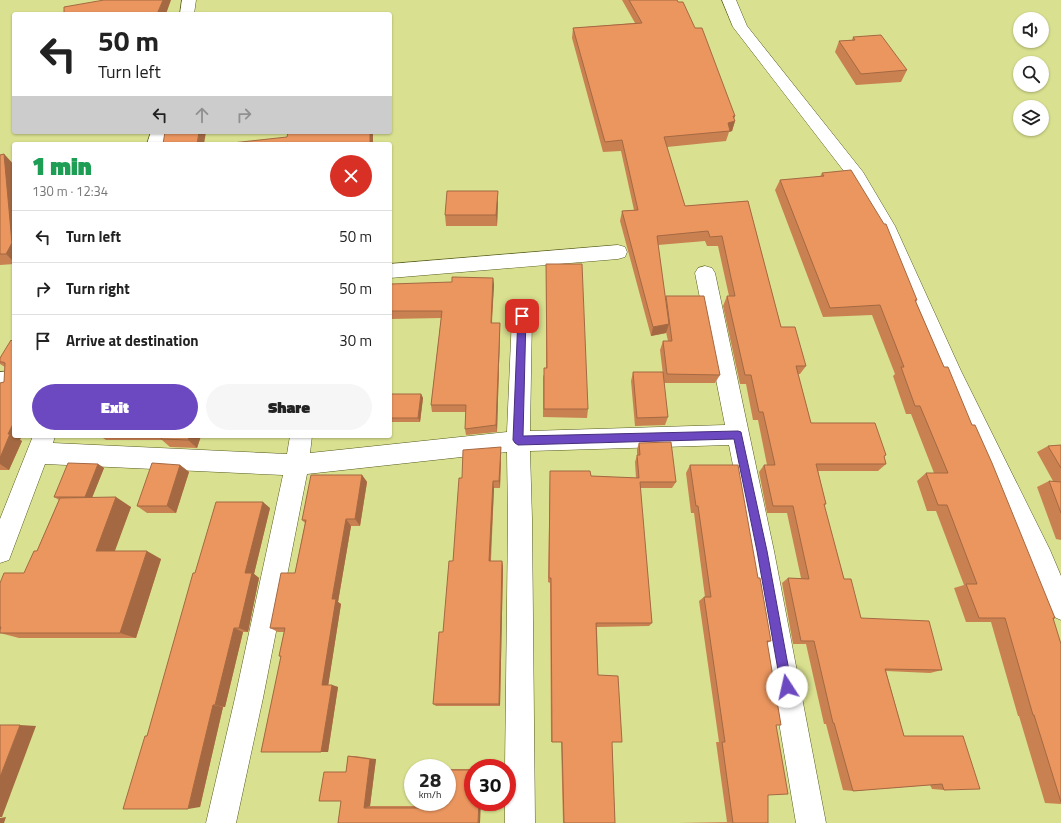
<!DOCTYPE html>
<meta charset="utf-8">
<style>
:root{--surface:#fff;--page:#f6f6f6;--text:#222;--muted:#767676;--line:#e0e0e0;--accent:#6d49c1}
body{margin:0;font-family:"Titillium Web",sans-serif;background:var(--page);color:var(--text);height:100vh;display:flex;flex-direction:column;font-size:15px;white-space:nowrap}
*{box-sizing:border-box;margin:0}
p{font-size:13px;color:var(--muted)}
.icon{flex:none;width:22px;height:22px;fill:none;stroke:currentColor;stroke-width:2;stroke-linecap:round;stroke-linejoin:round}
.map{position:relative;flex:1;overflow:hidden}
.panel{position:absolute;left:12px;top:142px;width:380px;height:296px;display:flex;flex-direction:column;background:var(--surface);border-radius:4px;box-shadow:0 1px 3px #0004}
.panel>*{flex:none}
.hud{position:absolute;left:12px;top:12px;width:380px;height:122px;border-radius:4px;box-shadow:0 1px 3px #0004;background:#fff;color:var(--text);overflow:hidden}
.tools{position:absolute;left:1013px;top:12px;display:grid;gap:8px}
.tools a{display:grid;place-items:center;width:36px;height:36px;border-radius:50%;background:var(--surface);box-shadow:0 1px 3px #0004;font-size:20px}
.speed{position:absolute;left:404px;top:759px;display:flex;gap:8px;font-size:20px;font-weight:700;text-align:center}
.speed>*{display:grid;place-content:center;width:52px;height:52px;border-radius:50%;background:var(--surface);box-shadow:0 1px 3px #0004;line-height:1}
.speed small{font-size:10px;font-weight:400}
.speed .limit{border:6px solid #d22;background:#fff;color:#111}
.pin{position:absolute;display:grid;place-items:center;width:34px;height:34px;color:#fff;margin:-17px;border-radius:8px;box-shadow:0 2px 6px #0006}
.me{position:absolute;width:44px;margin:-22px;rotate:350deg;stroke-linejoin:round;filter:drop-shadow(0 0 3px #0008)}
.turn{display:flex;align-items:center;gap:14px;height:84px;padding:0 20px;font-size:18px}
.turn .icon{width:52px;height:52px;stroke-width:2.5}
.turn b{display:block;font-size:28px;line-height:34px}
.lanes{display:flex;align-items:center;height:38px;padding:0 20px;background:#0003;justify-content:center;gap:20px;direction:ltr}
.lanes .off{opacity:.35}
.round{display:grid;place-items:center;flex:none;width:42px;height:42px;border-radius:21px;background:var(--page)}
.head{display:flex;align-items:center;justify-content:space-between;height:68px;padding:0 20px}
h1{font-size:24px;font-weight:800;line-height:30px;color:#1e9e55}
.button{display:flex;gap:8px;margin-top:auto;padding:8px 20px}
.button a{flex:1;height:46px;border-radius:24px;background:var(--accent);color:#fff;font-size:16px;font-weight:800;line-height:46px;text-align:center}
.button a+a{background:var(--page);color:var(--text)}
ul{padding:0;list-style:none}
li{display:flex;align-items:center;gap:12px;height:52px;padding:0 20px;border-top:1px solid var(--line)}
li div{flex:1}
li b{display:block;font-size:15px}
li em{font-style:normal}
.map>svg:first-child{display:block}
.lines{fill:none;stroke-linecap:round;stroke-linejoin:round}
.minor-casing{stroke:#575b1e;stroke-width:1}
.minor{fill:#fff;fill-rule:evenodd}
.wall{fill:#ca8152}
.shaded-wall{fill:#a46942}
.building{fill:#eb965f;stroke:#a46942}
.route{fill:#6d49c1;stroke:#472f7d}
</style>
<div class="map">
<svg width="1061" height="823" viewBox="0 0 1061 823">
<rect width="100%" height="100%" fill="#d9e08f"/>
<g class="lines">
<g class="minor-casing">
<g id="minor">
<polygon points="182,0 196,0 194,14 180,14"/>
<polygon points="722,0 736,0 747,26 863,172 895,226 961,371 1050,550 1061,576 1061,620 1052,616 1031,566 939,371 877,226 850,179 733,27"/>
<polygon points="151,132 167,132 163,144 147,144"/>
<polygon points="618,245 625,247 627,252 625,257 618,259 390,278 390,264"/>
<polygon points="705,266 712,268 715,273 774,551 826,823 796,823 750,551 729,445 530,451 532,519 535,823 505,823 505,802 507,802 507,768 505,768 508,519 507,452 307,474 263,698 236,823 206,823 235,698 283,475 45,464 9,560 0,563 0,519 33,436 55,436 53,443 287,454 290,436 312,436 310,453 507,432 512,316 515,310 522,308 529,310 532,316 530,431 725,425 695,273 698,268"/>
<polygon points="14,371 14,389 0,390 0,372"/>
</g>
</g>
<use href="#minor" class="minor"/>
</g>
<g class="wall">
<polygon points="622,0 677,0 735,121 732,131 729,132 726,141 667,147 685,206 748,201 781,327 806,366 800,374 798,374 811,423 884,456 886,464 878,471 818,471 826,504 824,505 844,579 861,618 942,670 930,673 886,671 904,736 963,736 944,790 932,789 930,785 853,791 843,790 826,724 824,724 806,644 793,644 782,583 788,578 801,578 787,513 767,513 759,472 764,465 767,465 758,420 753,420 746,384 740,384 723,306 727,296 729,296 718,246 707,246 705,241 658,245 665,297 720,375 715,383 664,383 660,350 663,341 668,341 666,332 666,333 651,336 620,221 622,211 634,210 621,151 603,152 572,38 573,28 635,23"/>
<polygon points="853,37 907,70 901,82 856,85 835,52 839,41 852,40"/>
<polygon points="4,154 14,165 14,264 0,265 0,155"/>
<polygon points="822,173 917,300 916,302 944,367 972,425 1055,618 1053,619 1061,644 1061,804 1045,803 1019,716 1018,716 991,622 966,622 954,588 964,585 936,511 927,511 917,481 926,473 934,473 911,414 906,414 893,376 895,374 872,315 823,317 775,190 780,180 820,177"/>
<polygon points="498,202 497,226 446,226 445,215"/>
<polygon points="546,264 588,409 587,418 543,417 543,377 546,368"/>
<polygon points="493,278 494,285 492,323 500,323 500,331 497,432 466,435 465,429 466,412 432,412 431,405 441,318 390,319 390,290 452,282"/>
<polygon points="12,341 20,440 22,441 9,470 0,470 0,383 4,382 5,367 0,364 0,358"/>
<polygon points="633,372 668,417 665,425 635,426 631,381"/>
<polygon points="390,394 421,394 423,398 420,422 390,422"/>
<polygon points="100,436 201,436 197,448 170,447 162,440 106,440"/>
<polygon points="639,443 676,482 672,488 640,488 652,623 649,626 597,627 598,675 622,742 612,742 615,823 563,823 561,742 551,742 550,583 548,582 550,471 591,476 636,478 635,462 637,455 637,449"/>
<polygon points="1061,445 1061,540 1056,539 1037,487 1049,481 1053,481 1037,452 1048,446"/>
<polygon points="501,447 501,455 500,488 494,488 491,561 502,561 503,567 500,706 436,706 433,704 453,561 462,478"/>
<polygon points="98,464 104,468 92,498 131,507 114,551 161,559 136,638 19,638 0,633 0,583 24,573 37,551 59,500 54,497"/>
<polygon points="180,465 189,472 176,513 147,513 137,506"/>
<polygon points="690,465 758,578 771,641 767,643 781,725 776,725 768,795 768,823 678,823 727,822 716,742 719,742 699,601 704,597 705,597 694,513 691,513 686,473"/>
<polygon points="362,475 367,482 360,526 351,526 338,602 341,604 328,685 332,685 338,687 328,752 261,752 281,657 279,656 284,632 278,632 270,628 295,573 305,523 302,520"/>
<polygon points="270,508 254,574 259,578 248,632 243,632 225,707 223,707 200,807 147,736 195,573"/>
<polygon points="348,756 355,756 376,759 370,806 428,806 447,802 447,769 473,769 473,802 338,823 341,801 324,772 346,772"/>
</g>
<g class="shaded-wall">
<polygon points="163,0 171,0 166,14 157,14"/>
<polygon points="733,116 735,116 733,122 735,121 732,131 729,132 730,131 728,123"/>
<polygon points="199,132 206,132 204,144 197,144"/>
<rect x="370" y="132" width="3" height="12"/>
<polygon points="4,154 14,165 14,262 6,254"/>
<polygon points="498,191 498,202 497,226 496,215"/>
<polygon points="493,278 494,285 491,331 491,323"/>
<polygon points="500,323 500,331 497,432 496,425"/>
<polygon points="669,324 666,333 651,336 653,327"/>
<polygon points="421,394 423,398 420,422 418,418"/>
<polygon points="14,422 14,436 22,436 20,440 22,441 9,470 0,464 0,458 8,434"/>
<polygon points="190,436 201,436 197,448 188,440"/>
<polygon points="501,447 501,455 500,488 499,481"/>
<polygon points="98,464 104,468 91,500 85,497"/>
<polygon points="180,465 189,472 176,513 167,506"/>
<polygon points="362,475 367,482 360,526 355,519"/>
<polygon points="493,481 494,488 490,567 489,561"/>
<polygon points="116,497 131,507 112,559 96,551"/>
<polygon points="263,502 270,508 254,574 259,578 248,632 239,628 245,573"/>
<polygon points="346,519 351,526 338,602 341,604 328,687 322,685 332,599"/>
<polygon points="147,551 161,559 136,638 120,633"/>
<polygon points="502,561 503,567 500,706 499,704"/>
<polygon points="234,628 243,632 225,707 215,705"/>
<polygon points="332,685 338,687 328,752 321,752"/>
<polygon points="213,705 223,707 200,807 188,809"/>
<polygon points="20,725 36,726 2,817 0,817 0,777"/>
<polygon points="370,759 376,759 370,806 364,808"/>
<polygon points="479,802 481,802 480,823 478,823"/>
<polygon points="6,817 4,823 0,823 0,818"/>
</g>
<g class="building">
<polygon points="104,0 163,0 157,14 64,14 64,7"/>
<polygon points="629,0 677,0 678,2 683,2 695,28 702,28 735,116 733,116 735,121 728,123 730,131 664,137 685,206 748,201 781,327 795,327 806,366 796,366 811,423 875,423 886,455 884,456 886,464 816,464 826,504 824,504 844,579 851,579 861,618 929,621 942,670 885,669 904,736 963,736 980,789 944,790 942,784 853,791 834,723 833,723 814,641 801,641 788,578 809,579 793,506 773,506 764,465 775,465 763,412 759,412 751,375 745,375 727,296 735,296 722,236 710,237 708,231 657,236 669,324 653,327 622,211 638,210 622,140 605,142 573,28 642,23"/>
<polygon points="881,35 907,70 861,74 839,41 855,40 853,37"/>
<polygon points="165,132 199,132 197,144 163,144"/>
<polygon points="288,132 370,132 370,144 232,144 232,143 287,137"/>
<polygon points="4,154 12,243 6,254 0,254 0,155"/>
<polygon points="851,170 884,224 886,224 917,300 915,300 944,367 948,367 972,425 975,425 992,463 1055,618 1053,618 1061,644 1061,802 1034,715 1033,715 1005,618 979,618 966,584 977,584 947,505 938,505 926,473 948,473 920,406 915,406 901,367 904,367 880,305 830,308 780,180 824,176 822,173"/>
<polygon points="447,191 498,191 496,215 445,215"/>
<polygon points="546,264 582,264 588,409 544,409 544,368 547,368"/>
<polygon points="452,277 493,278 491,323 500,323 496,425 465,429 466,405 431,405 442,311 390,311 390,290 391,284 452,282"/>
<polygon points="666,296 704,296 720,375 667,374 663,341 672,341"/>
<polygon points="14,338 14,422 8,434 10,434 0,458 0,383 4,382 5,363 3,362 0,362 0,358 11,340 12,341"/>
<polygon points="633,372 663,372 668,417 637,418"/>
<polygon points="390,394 421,394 418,418 390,418"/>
<polygon points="162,436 190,436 188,440 161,439"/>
<polygon points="671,442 676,482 640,482 652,623 596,623 598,675 618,676 622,742 612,742 615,823 564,823 562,742 552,742 551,578 549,578 550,471 590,471 591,476 639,478 637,455 640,455 639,443"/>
<polygon points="1061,445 1061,468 1048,446"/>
<polygon points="501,447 499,481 493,481 489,561 502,561 499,704 433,704 439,632 443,632 449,561 453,561 459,478 462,478 463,450"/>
<polygon points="68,463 98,464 85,497 54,497"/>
<polygon points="152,463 180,465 167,506 137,506"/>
<polygon points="690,465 738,465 758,578 760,578 771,641 767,641 781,725 776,725 788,794 768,795 768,823 733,823 722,742 725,742 704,597 711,597 698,506 696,506"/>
<polygon points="311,475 362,475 355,519 346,519 332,599 336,599 322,685 332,685 321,752 261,752 281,656 279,656 285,628 270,628 281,573 295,573 306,520 302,520"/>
<polygon points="1049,481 1061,482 1061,513"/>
<polygon points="116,497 96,551 147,551 120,633 0,633 0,630 1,627 0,627 0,583 4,573 24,573 34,551 37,551 60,498"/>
<polygon points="216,502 263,502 245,573 252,573 239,628 234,628 215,705 213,705 188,809 123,809 145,736 147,736 193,573 195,573"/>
<polygon points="0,725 20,725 0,777"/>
<polygon points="348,756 370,759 364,808 428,808 428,802 447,802 447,770 473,770 473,802 479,802 478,823 338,823 341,801 319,801 324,772 346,772"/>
</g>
<polygon class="route" points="522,313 526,316 523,436 738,431 741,432 767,551 792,687 791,691 787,693 783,691 781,687 757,551 734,439 518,445 515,443 513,440 518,316"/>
</svg>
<div class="tools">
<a><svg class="icon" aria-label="sound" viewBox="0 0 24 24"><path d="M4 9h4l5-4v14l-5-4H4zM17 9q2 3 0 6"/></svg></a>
<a><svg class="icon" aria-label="search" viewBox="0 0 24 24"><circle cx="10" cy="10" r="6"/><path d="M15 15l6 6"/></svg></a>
<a><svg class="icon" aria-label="layers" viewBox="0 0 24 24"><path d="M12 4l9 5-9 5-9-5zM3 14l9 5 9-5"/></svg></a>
</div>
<div class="speed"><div>28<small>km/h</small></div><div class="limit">30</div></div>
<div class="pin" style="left:522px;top:316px;background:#d93025"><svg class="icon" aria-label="arrive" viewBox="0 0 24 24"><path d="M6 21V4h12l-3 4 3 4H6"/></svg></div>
<svg class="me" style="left:787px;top:687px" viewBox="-20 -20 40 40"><circle r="19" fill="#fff"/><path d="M0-13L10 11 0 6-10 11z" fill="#6d49c1"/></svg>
<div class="hud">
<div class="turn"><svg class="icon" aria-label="left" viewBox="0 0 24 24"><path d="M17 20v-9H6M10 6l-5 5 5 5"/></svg><div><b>50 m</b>Turn left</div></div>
<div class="lanes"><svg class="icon" aria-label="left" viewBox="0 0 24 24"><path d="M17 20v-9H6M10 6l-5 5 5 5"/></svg><svg class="icon off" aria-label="ahead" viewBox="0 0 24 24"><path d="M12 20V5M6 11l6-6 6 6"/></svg><svg class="icon off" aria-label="right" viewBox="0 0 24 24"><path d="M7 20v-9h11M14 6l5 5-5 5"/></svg></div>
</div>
<section class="panel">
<div class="head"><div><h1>1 min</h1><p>130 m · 12:34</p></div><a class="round" style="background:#d93025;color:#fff"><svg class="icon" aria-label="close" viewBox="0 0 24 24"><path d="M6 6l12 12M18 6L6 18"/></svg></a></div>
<ul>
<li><svg class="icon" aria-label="left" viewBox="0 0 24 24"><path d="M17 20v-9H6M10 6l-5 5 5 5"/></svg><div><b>Turn left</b></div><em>50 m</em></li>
<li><svg class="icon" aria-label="right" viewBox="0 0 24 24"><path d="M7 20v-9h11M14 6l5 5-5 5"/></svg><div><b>Turn right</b></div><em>50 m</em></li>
<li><svg class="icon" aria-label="arrive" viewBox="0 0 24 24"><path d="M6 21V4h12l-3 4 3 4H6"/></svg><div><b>Arrive at destination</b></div><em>30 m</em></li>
</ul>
<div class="button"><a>Exit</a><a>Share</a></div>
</section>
</div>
